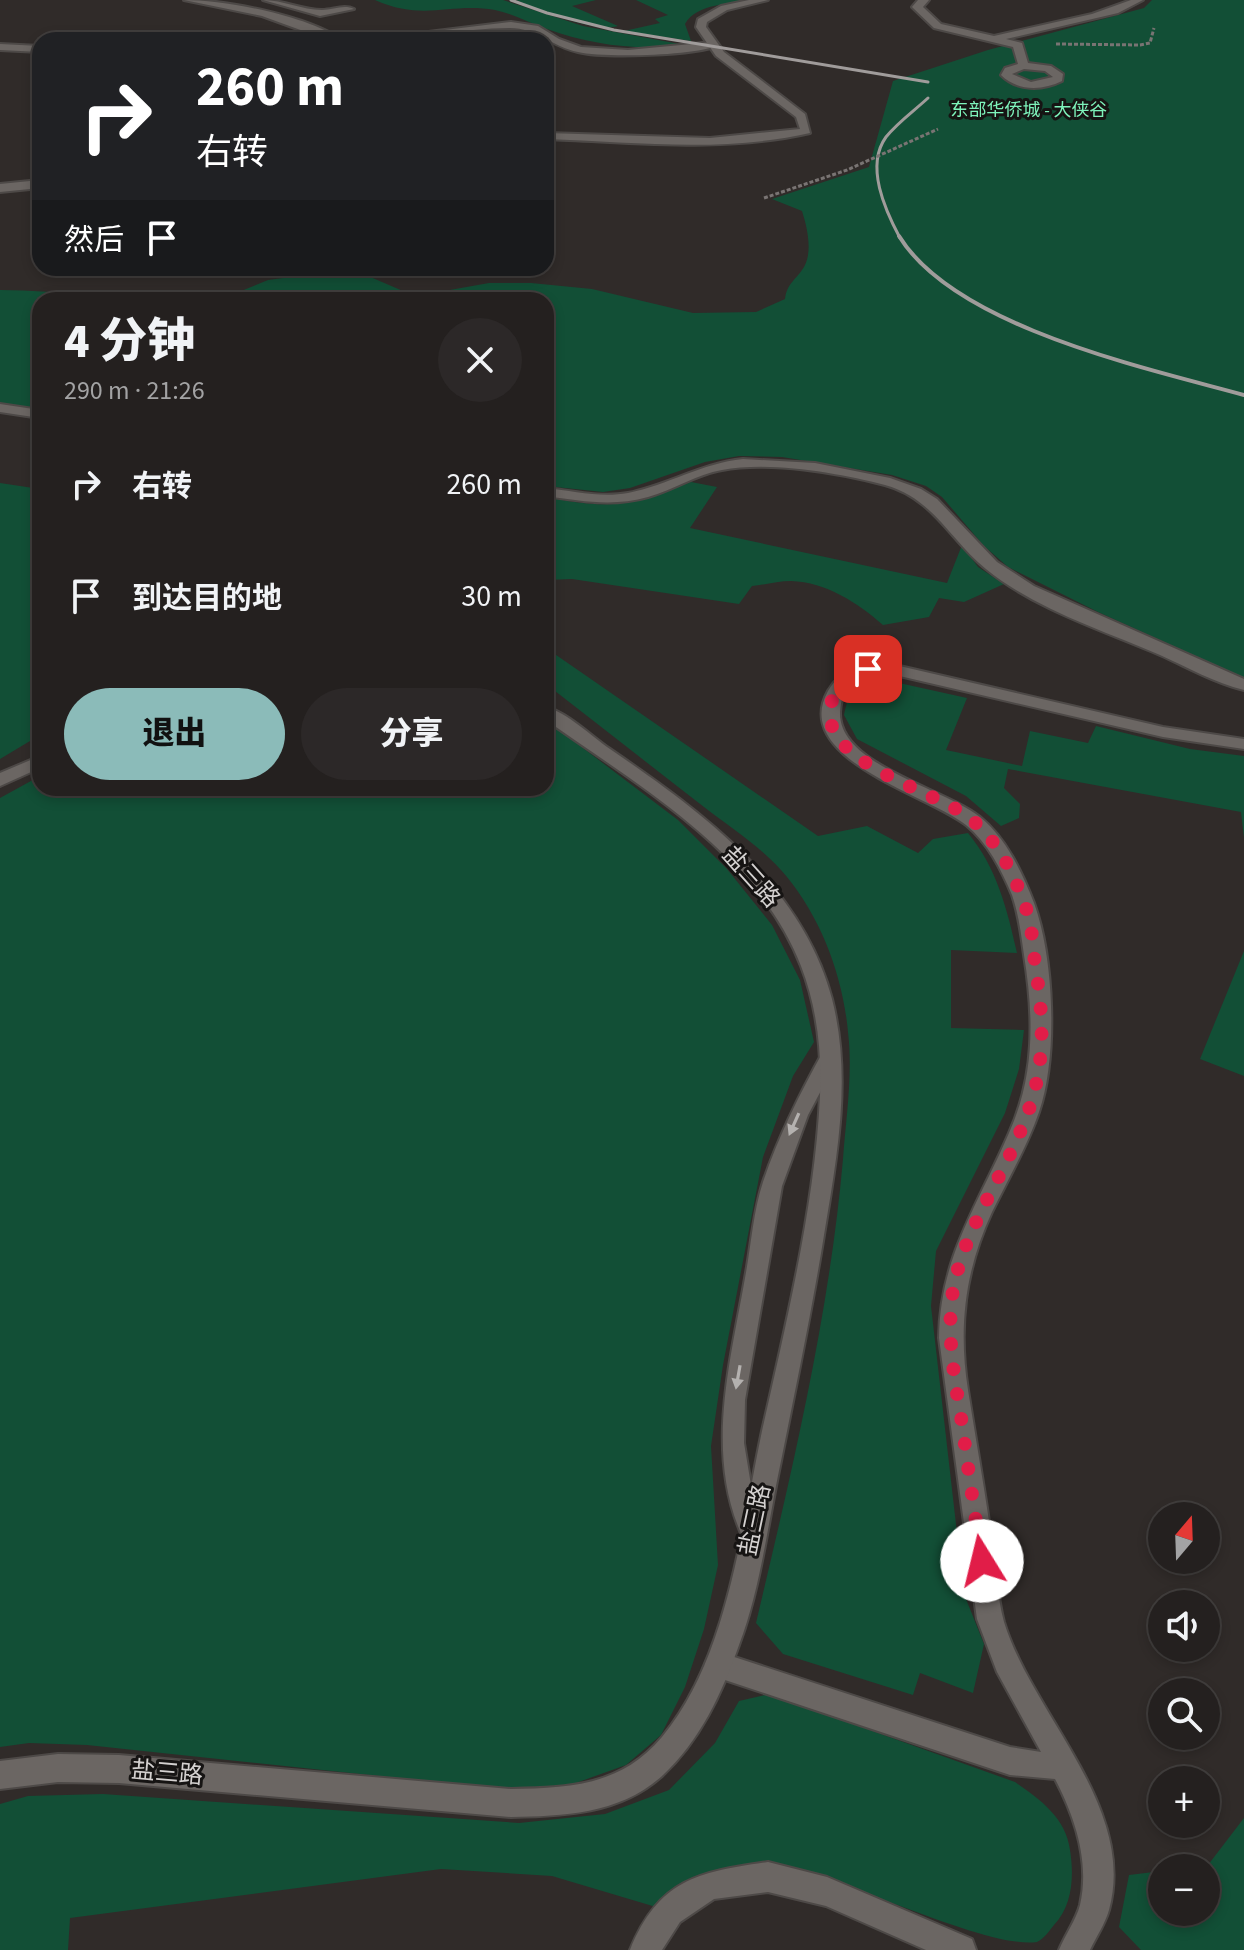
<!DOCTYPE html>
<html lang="zh">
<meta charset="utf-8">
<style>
:root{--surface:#24201f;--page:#2c2828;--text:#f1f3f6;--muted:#a3a3a4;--line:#413e3d;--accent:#8bbbb9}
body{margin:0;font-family:"Source Sans 3","Noto Sans SC",sans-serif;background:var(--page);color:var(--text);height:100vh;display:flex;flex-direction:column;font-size:30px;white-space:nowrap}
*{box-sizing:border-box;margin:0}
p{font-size:26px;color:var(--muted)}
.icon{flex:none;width:44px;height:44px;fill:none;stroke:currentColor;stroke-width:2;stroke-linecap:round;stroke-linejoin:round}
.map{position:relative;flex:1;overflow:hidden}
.sheet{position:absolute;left:32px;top:292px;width:522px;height:504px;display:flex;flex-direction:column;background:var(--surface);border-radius:24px;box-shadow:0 4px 12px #0003,0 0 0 2px var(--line)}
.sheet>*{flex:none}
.top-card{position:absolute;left:32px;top:32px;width:522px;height:244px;border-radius:24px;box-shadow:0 4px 12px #0003,0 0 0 2px var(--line);background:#202124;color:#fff;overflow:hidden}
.needle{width:52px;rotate:19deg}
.tools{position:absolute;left:1148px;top:1502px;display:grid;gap:16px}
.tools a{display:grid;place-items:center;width:72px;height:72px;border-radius:50%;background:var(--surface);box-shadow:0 4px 12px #0003,0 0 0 2px var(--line);font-size:40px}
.pin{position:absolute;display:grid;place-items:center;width:68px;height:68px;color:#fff;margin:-34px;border-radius:16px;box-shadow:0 4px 12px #0006}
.me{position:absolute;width:88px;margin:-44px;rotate:351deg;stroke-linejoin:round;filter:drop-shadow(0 0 6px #0008)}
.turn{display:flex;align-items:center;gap:28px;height:168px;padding:0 32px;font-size:36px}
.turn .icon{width:104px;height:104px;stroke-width:2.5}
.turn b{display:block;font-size:56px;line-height:68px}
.then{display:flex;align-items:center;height:76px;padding:0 32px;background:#0003;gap:16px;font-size:30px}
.round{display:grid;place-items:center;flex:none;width:84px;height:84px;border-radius:42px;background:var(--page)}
.head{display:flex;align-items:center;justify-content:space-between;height:136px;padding:0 32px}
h1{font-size:48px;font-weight:800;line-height:60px}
.primary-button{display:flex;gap:16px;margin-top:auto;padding:16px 32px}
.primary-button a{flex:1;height:92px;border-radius:48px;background:var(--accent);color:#111;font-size:32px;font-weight:800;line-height:92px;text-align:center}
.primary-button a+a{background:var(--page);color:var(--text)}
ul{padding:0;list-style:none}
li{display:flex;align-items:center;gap:24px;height:112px;padding:0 32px}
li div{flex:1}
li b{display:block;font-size:30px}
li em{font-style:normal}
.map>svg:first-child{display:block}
.green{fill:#124f36}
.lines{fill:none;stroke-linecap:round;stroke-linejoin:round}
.service-casing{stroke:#4d4947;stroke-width:4}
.minor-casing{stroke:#4d4947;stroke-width:4}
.secondary-casing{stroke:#4d4947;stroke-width:4}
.path{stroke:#797473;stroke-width:3;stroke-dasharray:4 2;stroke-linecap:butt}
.service{fill:#6b6663;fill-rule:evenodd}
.minor{fill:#6b6663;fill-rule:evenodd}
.secondary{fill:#6b6663;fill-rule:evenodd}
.rail-far1{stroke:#a09c9b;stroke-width:3}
.rail{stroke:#a09c9b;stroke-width:4}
.path-bridge{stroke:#797473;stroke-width:3;stroke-dasharray:4 2;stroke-linecap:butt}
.oneway{fill:#b4b1af}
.route{stroke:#e11d48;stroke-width:14;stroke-dasharray:0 25.2}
.labels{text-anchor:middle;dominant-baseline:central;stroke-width:6;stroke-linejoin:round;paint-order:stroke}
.far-park-label{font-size:18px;fill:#7ef3bb;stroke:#161413}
.near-street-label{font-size:24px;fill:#d4d1d0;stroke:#161413}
</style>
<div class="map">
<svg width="1244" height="1950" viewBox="0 0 1244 1950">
<rect width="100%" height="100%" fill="#302b29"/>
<g class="green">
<path d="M 375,0 L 503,0 L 583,26 L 685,45 C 637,51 592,45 547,29 C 529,23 514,14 495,10 C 449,2 425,22 375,0 Z"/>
<path d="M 516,0 L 596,0 L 572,6 L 618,26 C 596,33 538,10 516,0 Z"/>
<path d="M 636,0 L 752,0 C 731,4 697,3 685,24 L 691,41 L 624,31 L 660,23 L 655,19 L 668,15 Z"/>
<path d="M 1152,0 L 1244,0 L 1244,678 L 1098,612 L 1008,567 L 984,546 L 942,497 L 926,486 L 892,475 L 782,457 L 739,456 L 705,462 L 630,488 L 603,492 L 546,486 L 546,300 L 219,300 L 268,280 L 329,272 L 368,276 L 403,291 L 433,293 L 489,283 L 531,283 L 592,289 L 693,313 L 756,312 L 785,299 C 787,283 796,280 804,267 C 813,251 807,227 802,211 L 772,199 L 869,167 L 893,81 L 988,50 L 1144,8 Z"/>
<path d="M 0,290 C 31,290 62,293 93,294 C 125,295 154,286 185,300 L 40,300 L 40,409 L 0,404 Z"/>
<path d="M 691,482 L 717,487 L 690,528 L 947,583 L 962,545 L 978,567 L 1004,584 L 964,602 L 939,598 L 929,617 L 883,625 C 858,603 826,582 791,581 C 778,581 764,585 752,586 L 739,604 L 572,579 L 546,580 L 546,497 C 612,510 629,506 691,482 Z"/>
<polygon points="0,483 40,489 40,735 0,759"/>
<path d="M 546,648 L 818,836 L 867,826 L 918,853 L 933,839 L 968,833 C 997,868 1007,909 1017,953 L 951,950 L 951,1028 L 1024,1030 L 1019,1069 L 1005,1113 L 936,1251 L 931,1306 L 964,1594 L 984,1644 L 973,1693 L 920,1673 L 913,1695 L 783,1654 L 756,1623 C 792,1470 829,1317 843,1159 C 846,1118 853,1074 848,1032 C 843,977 822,920 787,877 C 766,850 731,828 704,807 C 651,766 599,725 546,684 Z"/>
<path d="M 881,679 L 967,698 L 946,750 L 1022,766 L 1030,731 L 1088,743 L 1096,726 L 1190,749 L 1244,756 L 1244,838 L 1241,812 L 1008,769 L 1004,788 L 1020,804 L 1019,818 L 1001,826 L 966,796 L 857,739 L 844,715 C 850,688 853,684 881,679 Z"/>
<polygon points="546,720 678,820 727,869 772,925 800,980 814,1042 793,1076 763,1157 723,1365 711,1446 718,1565 704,1629 685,1687 661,1735 626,1765 573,1784 511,1790 87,1745 29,1743 0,1747 0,798 40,776 40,788 546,788"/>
<polygon points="1244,951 1244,1076 1200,1059"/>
<path d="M 769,1694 L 1015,1782 C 1040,1799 1066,1818 1070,1850 C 1074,1875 1073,1905 1054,1925 C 1050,1930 1044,1939 1037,1942 C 981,1950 826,1865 754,1864 C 718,1863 684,1888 656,1907 L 552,1876 L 441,1869 L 70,1918 L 68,1950 L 0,1950 L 0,1804 L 28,1796 L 103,1794 L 519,1823 L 605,1814 L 669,1790 L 715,1743 L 739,1701 Z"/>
<polygon points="1244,1818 1244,1950 1141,1950 1119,1927 1129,1875 1162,1871 1162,1912 1206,1912 1206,1868 1185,1868 1208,1865"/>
</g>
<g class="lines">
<g class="service-casing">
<g id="service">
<path d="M 511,22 L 538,26 L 559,39 L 581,47 L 628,50 L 713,42 L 718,45 C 698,56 602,58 578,52 C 553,47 536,28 510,28 C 461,28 413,40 363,40 Z"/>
<path d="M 831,1048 L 840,1055 L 808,1115 L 782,1186 L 745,1400 L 744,1443 L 753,1497 L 764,1533 L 760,1540 L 752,1543 L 744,1540 C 704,1456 730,1364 745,1278 C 751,1247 753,1212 763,1182 C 779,1135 800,1093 824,1050 Z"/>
</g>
</g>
<g class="minor-casing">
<g id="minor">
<path d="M 184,0 C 226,0 308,16 342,40 L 328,40 L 262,16 Z"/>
<path d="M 263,0 C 283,0 302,10 322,10 C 333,10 344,4 354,9 L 320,16 Z"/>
<path d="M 749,0 L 768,0 L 727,10 L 707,22 L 706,27 L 724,52 L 805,114 L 810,133 C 723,153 634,142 546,139 L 546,133 L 710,138 L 800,129 L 796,117 L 716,56 L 696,27 L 698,19 L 721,6 Z"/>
<path d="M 918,0 L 929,0 L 923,7 L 941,24 L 994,36 L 1092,14 L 1131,0 L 1143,0 L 1118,13 L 1006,39 L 1022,43 L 1028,63 L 1051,66 L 1063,74 L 1062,81 C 1042,91 1017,91 1001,75 L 1005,68 L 1018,64 L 1013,47 L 934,28 L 912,7 ZM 1024,69 L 1045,71 L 1053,77 L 1031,82 L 1012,74 Z"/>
<polygon points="0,44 40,46 40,52 0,50"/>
<polygon points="40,180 40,188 0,192 0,184"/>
<polygon points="0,404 40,410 40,418 0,412"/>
<path d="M 743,459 L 815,463 L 890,478 L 921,489 L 937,499 L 997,562 L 1034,586 L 1244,679 L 1244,690 C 1215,683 1187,667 1160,655 C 1102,630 1035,609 986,569 C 950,540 933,498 885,485 C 838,473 770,461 722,470 C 697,474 673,490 648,497 C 613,507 581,501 546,496 L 546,488 C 573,491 601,498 628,493 C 668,485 702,463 743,459 Z"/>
<path d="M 891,664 L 1163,727 L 1244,739 L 1244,749 L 1163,737 L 891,674 C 879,674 866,673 855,680 C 844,687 841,699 840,712 C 838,765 944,788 980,817 C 1006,838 1022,872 1034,903 C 1054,958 1058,1057 1039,1112 C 1027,1147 1008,1179 992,1212 C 965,1270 958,1327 968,1390 C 976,1441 985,1491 992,1542 C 996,1568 997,1596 1004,1622 C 1032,1714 1137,1807 1109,1910 C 1105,1924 1096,1937 1090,1950 L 1059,1950 C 1065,1935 1076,1920 1080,1905 C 1090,1862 1075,1817 1055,1779 L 1010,1775 L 719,1678 L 709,1674 L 705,1665 L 709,1656 L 719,1652 L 1010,1747 L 1041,1752 L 997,1672 L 977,1619 L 939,1338 C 940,1257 978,1205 1009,1133 C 1035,1075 1034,1017 1024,955 C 1021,934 1019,915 1012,895 C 1001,869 988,843 966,825 C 929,795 790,759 828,691 C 842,667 865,664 891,664 Z"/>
<path d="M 768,1862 L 827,1877 L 972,1939 L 976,1950 L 926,1950 L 826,1906 L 768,1892 L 714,1899 L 680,1922 L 662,1950 L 630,1950 C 659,1879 699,1872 768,1862 Z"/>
</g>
</g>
<g class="secondary-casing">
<g id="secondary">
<path d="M 546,707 C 568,713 591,736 610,749 C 702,812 802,885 832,999 C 852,1077 837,1157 824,1235 C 812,1310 796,1386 781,1461 C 768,1522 761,1587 739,1645 C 722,1693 700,1741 662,1776 C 620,1814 564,1816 511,1817 L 119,1783 L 58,1782 L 0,1789 L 0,1761 L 58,1754 L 119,1755 L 511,1789 C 569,1788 621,1786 662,1737 C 728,1658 741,1530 762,1431 C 786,1324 815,1205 820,1096 C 822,1052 817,1007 801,966 C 758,854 639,786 546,720 Z"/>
<polygon points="40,756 40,768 0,786 0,773"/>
</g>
</g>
<polyline class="path" points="1056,44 1140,45 1150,43 1154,28"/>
<use href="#service" class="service"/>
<use href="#minor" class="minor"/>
<use href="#secondary" class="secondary"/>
<g class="rail-far1">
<polyline points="511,0 547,13 614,30 928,82"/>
<path d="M 900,238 C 885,210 865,166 886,137 C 898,122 914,111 928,98"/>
</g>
<path class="rail" d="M 899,236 C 955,327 1146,368 1244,395"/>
<polyline class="path-bridge" points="764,198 847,170 938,129"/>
</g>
<defs><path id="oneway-solid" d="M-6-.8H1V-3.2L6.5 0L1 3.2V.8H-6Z" transform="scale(2)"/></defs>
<g class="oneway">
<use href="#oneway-solid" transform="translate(794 1124) rotate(114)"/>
<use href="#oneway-solid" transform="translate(738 1377) rotate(100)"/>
</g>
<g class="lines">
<path class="route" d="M 868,669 C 850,676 836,684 831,704 C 817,763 934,789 971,819 C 999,842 1015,876 1027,911 C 1032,927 1033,947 1035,964 C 1045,1025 1046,1072 1021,1130 C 998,1186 961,1235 952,1297 C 947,1340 955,1382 962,1423 C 968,1469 975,1515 982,1561"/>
</g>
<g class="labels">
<g class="far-park-label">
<text x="1029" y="110">东部华侨城 - 大侠谷</text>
</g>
<g class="near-street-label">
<text transform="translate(751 877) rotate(48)">盐三路</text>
<text transform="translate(755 1520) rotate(-78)">盐三路</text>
<text transform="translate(167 1773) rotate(5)">盐三路</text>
</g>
</g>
</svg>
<div class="tools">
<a><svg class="needle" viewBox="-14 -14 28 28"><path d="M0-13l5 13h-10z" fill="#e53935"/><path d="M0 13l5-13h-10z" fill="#a3a3a4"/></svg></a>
<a><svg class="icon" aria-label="sound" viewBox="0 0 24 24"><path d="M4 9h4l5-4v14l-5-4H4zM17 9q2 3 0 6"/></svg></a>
<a><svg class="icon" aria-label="search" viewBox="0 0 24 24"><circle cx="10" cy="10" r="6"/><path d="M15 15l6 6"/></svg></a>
<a>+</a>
<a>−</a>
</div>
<div class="pin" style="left:868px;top:669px;background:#d93025"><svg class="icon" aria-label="arrive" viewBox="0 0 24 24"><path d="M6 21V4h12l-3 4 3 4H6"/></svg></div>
<svg class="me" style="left:982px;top:1561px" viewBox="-20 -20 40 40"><circle r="19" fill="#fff"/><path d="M0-13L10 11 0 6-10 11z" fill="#e11d48"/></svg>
<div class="top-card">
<div class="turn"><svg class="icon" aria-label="right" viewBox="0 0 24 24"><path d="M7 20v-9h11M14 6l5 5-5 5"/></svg><div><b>260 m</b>右转</div></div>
<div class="then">然后<svg class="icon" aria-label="arrive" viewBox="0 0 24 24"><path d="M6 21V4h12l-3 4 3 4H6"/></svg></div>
</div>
<section class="sheet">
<div class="head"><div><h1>4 分钟</h1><p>290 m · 21:26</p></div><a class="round"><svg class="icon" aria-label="close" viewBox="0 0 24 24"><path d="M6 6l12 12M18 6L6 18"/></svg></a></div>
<ul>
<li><svg class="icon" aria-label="right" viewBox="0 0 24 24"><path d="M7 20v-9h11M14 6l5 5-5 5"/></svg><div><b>右转</b></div><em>260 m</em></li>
<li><svg class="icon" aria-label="arrive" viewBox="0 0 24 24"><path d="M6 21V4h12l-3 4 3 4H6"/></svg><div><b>到达目的地</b></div><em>30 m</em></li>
</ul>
<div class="primary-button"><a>退出</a><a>分享</a></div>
</section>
</div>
